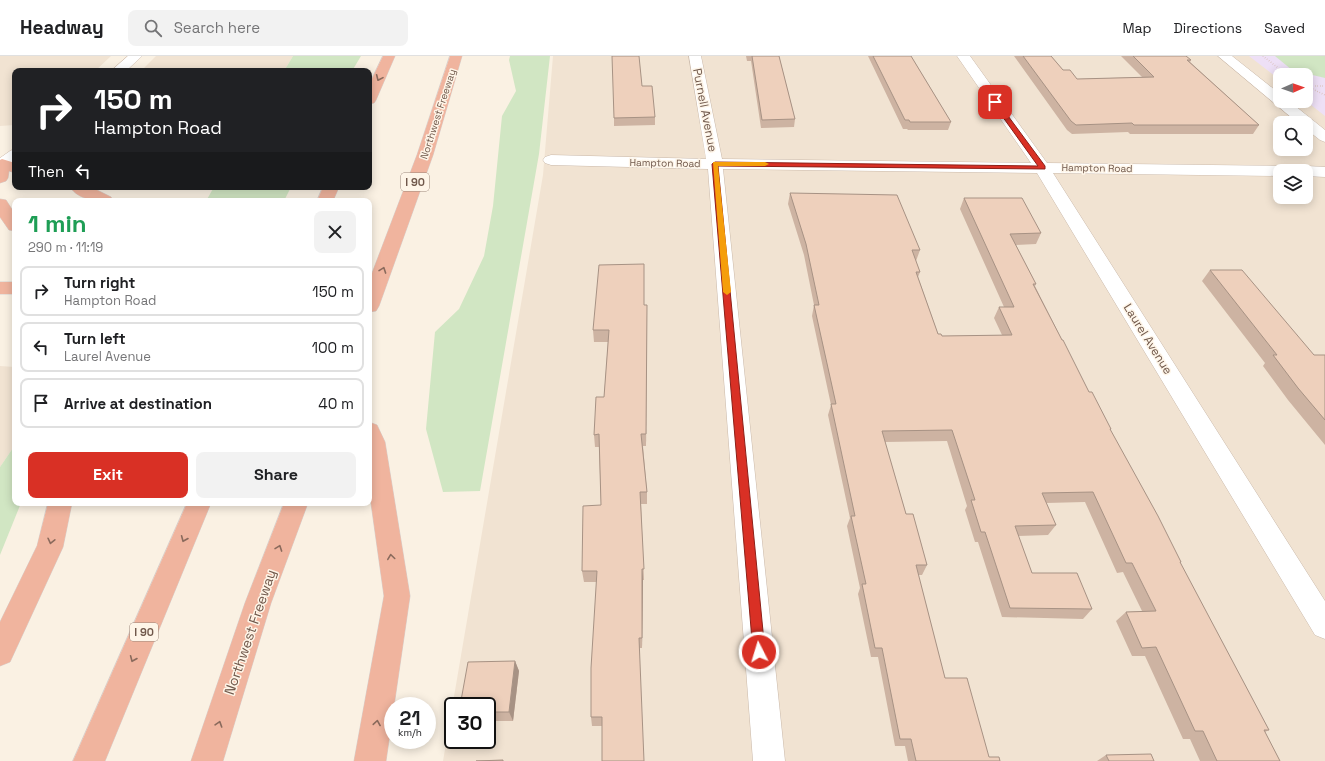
<!DOCTYPE html>
<meta charset="utf-8">
<style>
:root{--surface:#fff;--page:#f2f2f2;--text:#202124;--muted:#757577;--line:#e0e0e0;--accent:#d93025}
body{margin:0;font-family:"Space Grotesk",sans-serif;background:var(--page);color:var(--text);height:100vh;display:flex;flex-direction:column;font-size:15px;white-space:nowrap}
*{box-sizing:border-box;margin:0}
p{font-size:13px;color:var(--muted)}
.icon{flex:none;width:22px;height:22px;fill:none;stroke:currentColor;stroke-width:2;stroke-linecap:round;stroke-linejoin:round}
.map{position:relative;flex:1;overflow:hidden}
.panel{position:absolute;left:12px;top:142px;width:360px;height:308px;display:flex;flex-direction:column;background:var(--surface);border-radius:8px;box-shadow:0 2px 10px #0003}
.panel>*{flex:none}
.top-card{position:absolute;left:12px;top:12px;width:360px;height:122px;border-radius:8px;box-shadow:0 2px 10px #0003;background:#202124;color:#fff;overflow:hidden}
.needle{width:26px;rotate:88deg}
.controls{position:absolute;left:1273px;top:12px;display:grid;gap:8px}
.controls a{display:grid;place-items:center;width:40px;height:40px;border-radius:8px;background:var(--surface);box-shadow:0 2px 10px #0003;font-size:20px}
.speed{position:absolute;left:384px;top:641px;display:flex;gap:8px;font-size:20px;font-weight:700;text-align:center}
.speed>*{display:grid;place-content:center;width:52px;height:52px;border-radius:50%;background:var(--surface);box-shadow:0 2px 10px #0003;line-height:1}
.speed small{font-size:10px;font-weight:400}
.speed .limit{border:2px solid #111;border-radius:6px;background:#fff;color:#111}
.pin{position:absolute;display:grid;place-items:center;width:34px;height:34px;color:#fff;margin:-17px;border-radius:8px;box-shadow:0 2px 6px #0006}
.me{position:absolute;width:44px;margin:-22px;rotate:355deg;stroke-linejoin:round;filter:drop-shadow(0 0 3px #0008)}
.turn{display:flex;align-items:center;gap:14px;height:84px;padding:0 16px;font-size:18px}
.turn .icon{width:52px;height:52px;stroke-width:2.5}
.turn b{display:block;font-size:28px;line-height:34px}
.then{display:flex;align-items:center;height:38px;padding:0 16px;background:#0003;gap:8px;font-size:15px}
.round{display:grid;place-items:center;flex:none;width:42px;height:42px;border-radius:8px;background:var(--page)}
.overview{display:flex;align-items:center;justify-content:space-between;height:68px;padding:0 16px}
h1{font-size:24px;font-weight:700;line-height:30px;color:#1e9e55}
.primary-button{display:flex;gap:8px;margin-top:auto;padding:8px 16px}
.primary-button a{flex:1;height:46px;border-radius:8px;background:var(--accent);color:#fff;font-size:16px;font-weight:700;line-height:46px;text-align:center}
.primary-button a+a{background:var(--page);color:var(--text)}
ul{padding:0;list-style:none}
li{display:flex;align-items:center;gap:12px;height:50px;margin:0 8px 6px;padding:0 8px;border:2px solid var(--line);border-radius:8px}
li div{flex:1}
li b{display:block;font-size:15px}
li em{font-style:normal}
header{display:flex;align-items:center;gap:24px;box-sizing:border-box;height:56px;padding:0 20px;background:var(--surface);border-bottom:1px solid var(--line)}
header strong{font-size:19px}
nav{display:flex;gap:22px;margin-inline-start:auto;font-size:14px}
.search{width:280px;height:36px;background:var(--page);display:flex;align-items:center;gap:10px;box-sizing:border-box;padding:0 14px;border-radius:8px;color:var(--muted);font-size:15px}
.map>svg:first-child{display:block}
.residential{fill:#f1e3d2;fill-rule:evenodd}
.education{fill:#eee0f6}
.green{fill:#d1e6c3}
.lines{fill:none;stroke-linecap:round;stroke-linejoin:round}
.minor-casing{stroke:#cab9aa;stroke-width:1}
.secondary-casing{stroke:#cfbbab;stroke-width:1}
.motorway-casing{stroke:#d7d0cd;stroke-width:1}
.path{stroke:#d2b4a0;stroke-width:1.5;stroke-dasharray:0.5 2;stroke-linecap:butt}
.minor{fill:#fff;fill-rule:evenodd}
.secondary{fill:#fff;fill-rule:evenodd}
.motorway{fill:#f0b49e;fill-rule:evenodd}
.wall{fill:#cdb3a2}
.shaded-wall{fill:#a79284}
.building{fill:#eed0bc;stroke:#a79284}
.oneway{stroke:#8a6a5c}
.route{fill:#d93025;stroke:#8d1f18}
.slow{fill:#f59e0b}
.labels{text-anchor:middle;dominant-baseline:central;stroke-width:3;stroke-linejoin:round;paint-order:stroke}
.far-street-label{font-size:10px;fill:#70584b;stroke:#fef5e8}
.shield{fill:#fef5e8;stroke:#9b877a;stroke-width:1}
.shield-label{font-size:11px;font-weight:bold;fill:#70584b}
.street-label{font-size:12px;fill:#70584b;stroke:#fef5e8}
.near-street-label{font-size:14px;fill:#70584b;stroke:#fef5e8}
</style>
<header>
<strong>Headway</strong>
<div class="search"><svg class="icon" aria-label="search" viewBox="0 0 24 24"><circle cx="10" cy="10" r="6"/><path d="M15 15l6 6"/></svg>Search here</div>
<nav><a>Map</a><a>Directions</a><a>Saved</a></nav>
</header>
<div class="map">
<svg width="1325" height="705" viewBox="0 0 1325 705">
<rect width="100%" height="100%" fill="#faf1e3"/>
<g class="residential">
<polygon points="0,0 111,0 95,15 15,15 15,69 0,70"/>
<polygon points="156,0 293,0 284,15 141,15"/>
<path d="M 553,0 L 1325,0 L 1325,705 L 443,705 L 543,119 ZM 1280,19 L 1306,19 L 1306,45 L 1280,45 ZM 1280,67 L 1306,67 L 1306,93 L 1280,93 ZM 1280,115 L 1306,115 L 1306,141 L 1280,141 ZM 453,650 L 487,650 L 487,684 L 453,684 Z"/>
<polygon points="0,310 15,311 15,389 0,411"/>
</g>
<polygon class="education" points="1249,0 1325,0 1325,60 1306,45 1306,19 1280,19 1280,24"/>
<g class="green">
<polygon points="293,0 361,0 352,15 284,15"/>
<polygon points="510,0 550,0 539,98 480,435 443,436 426,373 435,276 459,253 484,200 493,150 502,60 516,35 509,4"/>
<polygon points="1275,0 1325,0 1325,22 1292,14"/>
<polygon points="214,131 291,131 284,145 206,145"/>
<polygon points="15,389 15,447 21,447 0,499 0,411"/>
</g>
<g class="lines">
<g class="minor-casing">
<g id="minor">
<polygon points="689,0 701,0 722,103 1031,107 957,0 970,0 1047,107 1283,110 1289,112 1291,115 1280,115 1280,120 1053,117 1325,545 1325,583 1315,579 1037,117 723,113 785,705 753,705 708,113 551,109 545,107 543,104 545,101 551,99 706,103"/>
<polygon points="1218,0 1232,0 1280,38 1280,45 1289,45 1325,74 1325,86 1320,84 1306,73 1306,67 1298,67"/>
<polygon points="1306,110 1325,111 1325,121 1306,120 1306,115 1298,115 1300,112"/>
</g>
</g>
<g class="secondary-casing">
<g id="secondary">
<polygon points="128,0 142,0 126,15 111,15"/>
<polygon points="15,93 15,106 6,113 0,115 0,102 10,95"/>
</g>
</g>
<g class="motorway-casing">
<g id="motorway">
<polygon points="383,0 395,0 376,44 374,47 369,48 369,29"/>
<polygon points="450,0 462,0 433,99 379,250 376,255 369,256 369,225 417,99"/>
<polygon points="2,103 15,107 15,117 9,115 8,122 6,125 0,127 0,104"/>
<path d="M 70,131 L 91,131 L 111,141 L 113,145 C 98,145 79,145 70,131 Z"/>
<polygon points="323,131 339,131 333,145 317,145"/>
<polygon points="0,143 6,144 15,158 15,175 9,174 0,161"/>
<rect x="0" y="226" width="15" height="12"/>
<polygon points="369,366 377,369 385,386 410,540 386,705 354,705 384,540 369,433"/>
<polygon points="48,447 72,447 63,491 10,606 0,610 0,566 37,490"/>
<polygon points="187,447 211,447 105,705 73,705"/>
<polygon points="284,447 308,447 271,547 223,705 191,705 245,547"/>
</g>
</g>
<g class="path">
<polyline points="1263,0 1287,19"/>
<polyline points="1306,30 1325,39"/>
<polyline points="1310,30 1325,30"/>
</g>
<use href="#minor" class="minor"/>
<use href="#secondary" class="secondary"/>
<use href="#motorway" class="motorway"/>
</g>
<g class="wall">
<polygon points="746,0 779,0 795,63 794,71 761,72 751,5 747,5"/>
<polygon points="868,0 911,0 951,66 948,74 908,74 907,73 903,73"/>
<polygon points="1014,0 1051,0 1063,14 1077,23 1142,21 1121,0 1186,0 1191,4 1190,6 1259,69 1253,78 1130,78 1128,76 1072,78 1067,74"/>
<polygon points="642,30 655,61 655,69 614,70 614,62"/>
<polygon points="790,137 920,194 916,205 920,216 918,221 938,278 942,280 1002,279 994,262 999,251 1004,251 960,153 964,142 1041,177 1036,188 1016,189 1036,228 1035,230 1062,284 1089,336 1111,373 1110,375 1181,506 1180,507 1269,674 1265,676 1280,705 1200,705 1190,683 1183,683 1145,600 1132,600 1116,565 1126,556 1142,555 1123,516 1117,517 1085,446 1046,447 1056,469 1048,479 1018,480 1032,517 1092,553 1083,563 1002,561 978,486 975,486 965,454 967,450 947,385 885,386 906,458 927,509 922,519 918,519 945,622 989,701 1000,705 908,705 905,690 895,690 878,601 871,601 858,538 860,532 847,470 850,462 828,359 831,349 812,260 814,249 804,199 788,148"/>
<polygon points="1210,214 1314,299 1325,299 1325,389 1288,344 1263,310 1265,307 1202,225"/>
<polygon points="645,249 647,261 646,390 643,390 647,436 647,448 641,448 644,524 643,524 642,592 639,592 602,670 592,670 591,661 597,526 584,526 582,515 601,449 599,391 595,391 594,379 604,341 608,286 594,286 593,274"/>
<polygon points="515,605 519,615 513,665 487,665 487,650"/>
<polygon points="1106,699 1154,705 1097,705"/>
</g>
<g class="shaded-wall">
<polygon points="647,249 647,261 646,390 646,378"/>
<polygon points="642,513 643,524 642,592"/>
<polygon points="515,605 519,615 513,665 509,656"/>
</g>
<g class="building">
<polygon points="612,0 639,0 642,30 652,30 655,61 614,62"/>
<polygon points="752,0 779,0 795,63 762,64"/>
<polygon points="873,0 911,0 951,66 910,66 909,64 905,64"/>
<polygon points="1023,0 1051,0 1063,14 1070,14 1077,23 1154,21 1133,0 1186,0 1191,4 1187,4 1259,69 1134,69 1132,67 1076,69 1071,65"/>
<polygon points="790,137 897,139 920,194 912,194 920,216 916,216 938,278 941,278 942,280 1012,279 999,251 1014,251 964,142 1022,142 1041,177 1010,178 1036,228 1033,228 1062,284 1063,284 1089,336 1092,336 1111,373 1110,373 1158,460 1181,506 1180,506 1269,674 1264,674 1280,705 1217,705 1203,675 1195,675 1156,591 1142,592 1126,556 1156,555 1132,507 1126,507 1093,436 1042,437 1056,469 1015,470 1032,517 1077,517 1092,553 1010,552 985,476 981,476 971,444 975,444 952,374 882,375 906,458 913,458 927,509 916,509 945,622 967,622 989,701 999,701 1000,705 916,705 911,683 900,683 882,592 875,592 862,528 866,528 851,460 855,460 831,348 836,348 814,249 819,249 806,188"/>
<polygon points="644,208 644,249 647,249 646,378 641,378 647,436 640,436 644,513 642,513 642,582 639,582 644,705 602,705 602,661 591,661 591,612 597,515 582,515 583,450 601,449 599,378 594,379 596,341 604,341 609,274 593,274 599,209"/>
<polygon points="1210,214 1242,214 1314,299 1325,299 1325,364 1298,332 1273,299 1277,299"/>
<polygon points="515,605 509,656 487,656 487,650 460,650 468,606"/>
<polygon points="1151,698 1154,705 1109,705 1106,699"/>
<polygon points="503,704 503,705 476,705"/>
</g>
<defs><path id="oneway-chevron" d="M-2-3.5L2.5 0L-2 3.5" fill="none" stroke-width="1.6" stroke-linecap="round" stroke-linejoin="round"/></defs>
<g class="oneway">
<use href="#oneway-chevron" transform="translate(379 22) rotate(114)"/>
<use href="#oneway-chevron" transform="translate(383 214) rotate(-70)"/>
<use href="#oneway-chevron" transform="translate(184 483) rotate(113)"/>
<use href="#oneway-chevron" transform="translate(51 485) rotate(103)"/>
<use href="#oneway-chevron" transform="translate(279 492) rotate(-70)"/>
<use href="#oneway-chevron" transform="translate(391 501) rotate(-98)"/>
<use href="#oneway-chevron" transform="translate(133 603) rotate(113)"/>
<use href="#oneway-chevron" transform="translate(377 667) rotate(-81)"/>
<use href="#oneway-chevron" transform="translate(219 668) rotate(-72)"/>
</g>
<polygon class="route" points="993,45 997,45 1045,110 1045,113 718,110 765,596 763,600 759,601 755,600 753,596 712,108 715,106 1038,110 992,46"/>
<polygon class="slow" points="713,106 765,106 769,108 765,110 718,110 731,236 727,239 723,236"/>
<g class="labels">
<g class="far-street-label">
<text transform="translate(438 58) rotate(-72)">Northwest Freeway</text>
<text transform="translate(665 107) rotate(1)">Hampton Road</text>
<text transform="translate(1097 112) rotate(1)">Hampton Road</text>
</g>
<g class="shield">
<rect x="401" y="117" width="28" height="18" rx="3"/>
<rect x="130" y="567" width="28" height="18" rx="3"/>
</g>
<g class="shield-label">
<text x="415" y="126">I 90</text>
<text x="144" y="576">I 90</text>
</g>
<g class="street-label">
<text transform="translate(705 54) rotate(79)">Purnell Avenue</text>
<text transform="translate(1148 283) rotate(58)">Laurel Avenue</text>
</g>
<g class="near-street-label">
<text transform="translate(250 576) rotate(-71)">Northwest Freeway</text>
</g>
</g>
</svg>
<div class="controls">
<a><svg class="needle" viewBox="-14 -14 28 28"><path d="M0-13l5 13h-10z" fill="#e53935"/><path d="M0 13l5-13h-10z" fill="#757577"/></svg></a>
<a><svg class="icon" aria-label="search" viewBox="0 0 24 24"><circle cx="10" cy="10" r="6"/><path d="M15 15l6 6"/></svg></a>
<a><svg class="icon" aria-label="layers" viewBox="0 0 24 24"><path d="M12 4l9 5-9 5-9-5zM3 14l9 5 9-5"/></svg></a>
</div>
<div class="speed"><div>21<small>km/h</small></div><div class="limit">30</div></div>
<div class="pin" style="left:995px;top:46px;background:#d93025"><svg class="icon" aria-label="arrive" viewBox="0 0 24 24"><path d="M6 21V4h12l-3 4 3 4H6"/></svg></div>
<svg class="me" style="left:759px;top:596px" viewBox="-20 -20 40 40"><circle r="17" fill="#d93025" stroke="#fff" stroke-width="3"/><path d="M0-11L8 9 0 5-8 9z" fill="#fff"/></svg>
<div class="top-card">
<div class="turn"><svg class="icon" aria-label="right" viewBox="0 0 24 24"><path d="M7 20v-9h11M14 6l5 5-5 5"/></svg><div><b>150 m</b>Hampton Road</div></div>
<div class="then">Then<svg class="icon" aria-label="left" viewBox="0 0 24 24"><path d="M17 20v-9H6M10 6l-5 5 5 5"/></svg></div>
</div>
<section class="panel">
<div class="overview"><div><h1>1 min</h1><p>290 m · 11:19</p></div><a class="round"><svg class="icon" aria-label="close" viewBox="0 0 24 24"><path d="M6 6l12 12M18 6L6 18"/></svg></a></div>
<ul>
<li><svg class="icon" aria-label="right" viewBox="0 0 24 24"><path d="M7 20v-9h11M14 6l5 5-5 5"/></svg><div><b>Turn right</b><p>Hampton Road</p></div><em>150 m</em></li>
<li><svg class="icon" aria-label="left" viewBox="0 0 24 24"><path d="M17 20v-9H6M10 6l-5 5 5 5"/></svg><div><b>Turn left</b><p>Laurel Avenue</p></div><em>100 m</em></li>
<li><svg class="icon" aria-label="arrive" viewBox="0 0 24 24"><path d="M6 21V4h12l-3 4 3 4H6"/></svg><div><b>Arrive at destination</b></div><em>40 m</em></li>
</ul>
<div class="primary-button"><a>Exit</a><a>Share</a></div>
</section>
</div>
